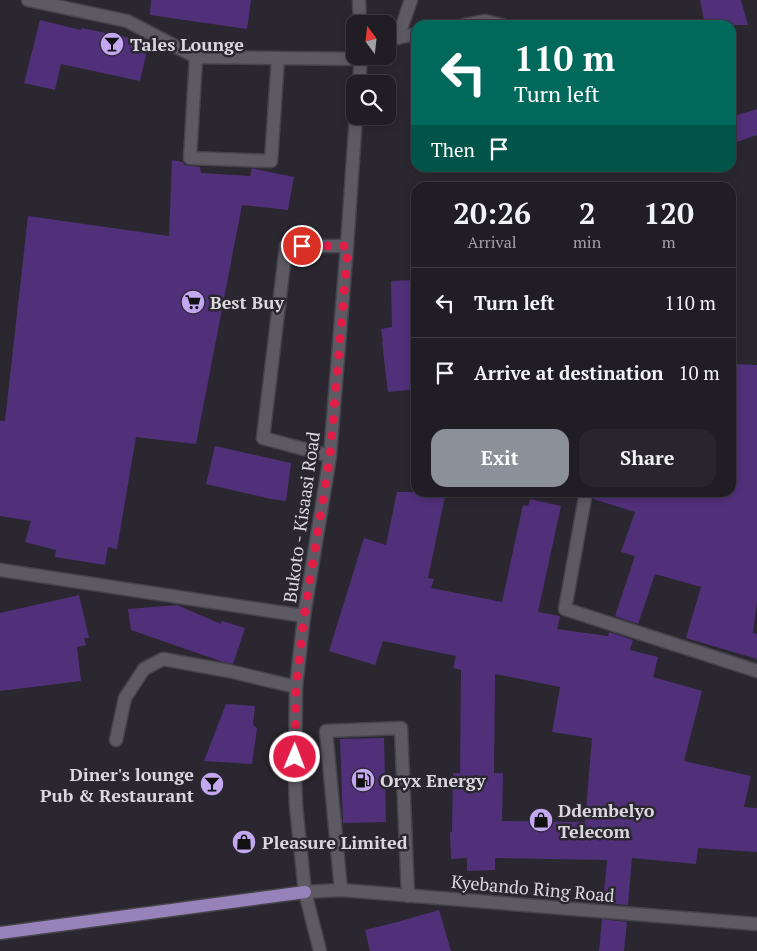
<!DOCTYPE html>
<style>
:root{--surface:#201d24;--page:#28262c;--text:#f1f3f6;--muted:#a2a2a6;--line:#3d3b41;--accent:#8c9099}
body{margin:0;font-family:"PT Serif",serif;background:var(--page);color:var(--text);height:100vh;display:flex;flex-direction:column;font-size:19px;white-space:nowrap}
*{box-sizing:border-box;margin:0}
p{font-size:16px;color:var(--muted)}
.icon{flex:none;width:28px;height:28px;fill:none;stroke:currentColor;stroke-width:2;stroke-linecap:round;stroke-linejoin:round}
.map{position:relative;flex:1;overflow:hidden}
.sheet{position:absolute;left:411px;top:182px;width:325px;height:315px;display:flex;flex-direction:column;background:var(--surface);border-radius:15px;box-shadow:0 2px 8px #0003,0 0 0 1px var(--line)}
.sheet>*{flex:none}
.top-card{position:absolute;left:411px;top:20px;width:325px;height:152px;border-radius:15px;box-shadow:0 2px 8px #0003,0 0 0 1px var(--line);background:#00695c;color:#fff;overflow:hidden}
.needle{width:32px;rotate:345deg}
.fabs{position:absolute;left:346px;top:15px;display:grid;gap:10px}
.fabs a{display:grid;place-items:center;width:50px;height:50px;border-radius:10px;background:var(--surface);box-shadow:0 2px 8px #0003,0 0 0 1px var(--line);font-size:25px}
.pin{position:absolute;display:grid;place-items:center;width:42px;height:42px;color:#fff;margin:-21px;border:2px solid #fff;border-radius:50%;box-shadow:0 1px 5px #0007}
.me{position:absolute;width:55px;margin:-28px;rotate:1deg;stroke-linejoin:round;filter:drop-shadow(0 0 4px #0008)}
.turn{display:flex;align-items:center;gap:18px;height:105px;padding:0 20px;font-size:22px}
.turn .icon{width:65px;height:65px;stroke-width:2.5}
.turn b{display:block;font-size:35px;line-height:42px}
.then{display:flex;align-items:center;height:48px;padding:0 20px;background:#0003;gap:10px;font-size:19px}
.eta{display:flex;justify-content:space-evenly;align-items:center;height:85px;text-align:center}
.eta b{font-size:30px;font-weight:600;line-height:35px}
.button{display:flex;gap:10px;margin-top:auto;padding:10px 20px}
.button a{flex:1;height:58px;border-radius:15px;background:var(--accent);color:#fff;font-size:20px;font-weight:600;line-height:58px;text-align:center}
.button a+a{background:var(--page);color:var(--text)}
ul{padding:0;list-style:none}
li{display:flex;align-items:center;gap:15px;height:70px;padding:0 20px;border-top:1px solid var(--line)}
li div{flex:1}
li b{display:block;font-size:19px}
li em{font-style:normal}
.map>svg:first-child{display:block}
.building{fill:#51307a;fill-rule:evenodd}
.lines{fill:none;stroke-linecap:round;stroke-linejoin:round}
.lane-casing{stroke:#46444b;stroke-width:15}
.street-casing{stroke:#46444b;stroke-width:15}
.secondary-casing{stroke:#46444b;stroke-width:15}
.primary-casing{stroke:#46444b;stroke-width:15}
.lane{stroke:#5d5a64;stroke-width:12}
.street{stroke:#5d5a64;stroke-width:12}
.secondary{stroke:#5d5a64;stroke-width:12}
.primary{stroke:#9782b9;stroke-width:12}
.route{stroke:#e11d48;stroke-width:9;stroke-dasharray:0 16.2}
.labels{text-anchor:middle;dominant-baseline:central;stroke-width:5;stroke-linejoin:round;paint-order:stroke}
.poi-label{font-size:18px;font-weight:bold;fill:#dad8de;stroke:#2a2730;text-anchor:start}
.street-label{font-size:18px;fill:#dad8de;stroke:#2a2730}
</style>
<div class="map">
<svg width="757" height="951" viewBox="0 0 757 951">
<rect width="100%" height="100%" fill="#2a2730"/>
<g class="building">
<polygon points="151,0 251,0 247,29 150,15"/>
<polygon points="700,0 741,0 748,25 705,25"/>
<polygon points="40,20 81,30 82,28 149,42 140,81 61,64 55,90 24,83"/>
<polygon points="757,109 757,135 731,144 731,117"/>
<polygon points="172,160 183,162 185,165 189,166 200,167 201,173 250,176 252,168 255,169 294,177 288,210 242,205 196,444 136,437 117,549 108,547 105,565 55,557 56,550 25,542 31,521 0,516 0,421 5,421 28,216 169,236"/>
<polygon points="416,280 416,389 388,392 382,342 383,342 381,329 392,327 391,281"/>
<polygon points="731,364 757,365 757,601 753,633 757,634 757,659 686,638 701,587 655,574 638,624 615,616 635,556 621,552 635,512 593,499 594,492 731,492"/>
<polygon points="215,446 291,463 286,501 271,499 206,484"/>
<path d="M 397,492 L 446,492 L 428,578 L 434,579 L 431,588 L 502,602 L 523,505 L 528,506 L 530,499 L 561,506 L 538,612 L 560,616 L 557,629 L 608,636 L 609,632 L 633,640 L 630,650 L 658,657 L 653,677 L 702,691 L 684,761 L 751,776 L 744,807 L 757,808 L 757,852 L 698,848 L 696,864 L 632,858 L 628,905 L 603,903 L 607,860 L 495,858 L 495,870 L 467,871 L 467,858 L 451,859 L 450,832 L 452,832 L 453,773 L 460,773 L 461,670 L 453,668 L 456,656 L 383,641 L 375,665 L 329,651 L 364,538 L 386,545 ZM 495,674 L 560,687 L 552,732 L 592,738 L 585,822 L 502,821 L 503,773 L 494,773 Z"/>
<polygon points="79,595 89,638 84,638 86,645 77,647 81,681 0,691 0,613"/>
<polygon points="177,605 221,624 222,621 245,628 233,664 223,662 131,630 128,609"/>
<polygon points="226,704 255,706 253,725 257,728 252,764 204,761"/>
<polygon points="384,738 386,822 343,823 340,739"/>
<polygon points="439,910 451,951 370,951 365,930 401,921"/>
<polygon points="602,919 627,922 624,951 599,951"/>
</g>
<g class="lines">
<g class="lane-casing">
<g id="lane">
<polyline points="28,0 127,21 196,57"/>
<polyline points="464,25 485,21 502,25"/>
<polyline points="398,38 411,0"/>
<polyline points="388,40 416,34"/>
<polyline points="278,58 271,161 190,158 196,57 361,59"/>
<polyline points="330,456 263,438 286,246 347,246"/>
<polyline points="586,492 565,609 757,671"/>
<polyline points="116,740 125,698 144,669 163,659 229,671 296,687"/>
<polyline points="341,890 326,731 401,728 408,896"/>
</g>
</g>
<g class="street-casing">
<g id="street">
<polyline points="0,570 304,616"/>
<polyline points="305,892 341,890 757,924"/>
</g>
</g>
<g class="secondary-casing">
<g id="secondary">
<polyline points="359,0 360,24"/>
<polyline points="359,84 361,56"/>
<polyline points="320,951 305,892 296,806 295,775 296,687 304,616 330,456 347,246 356,116"/>
</g>
</g>
<g class="primary-casing">
<polyline id="primary" points="0,933 305,892"/>
</g>
<use href="#lane" class="lane"/>
<use href="#street" class="street"/>
<use href="#secondary" class="secondary"/>
<use href="#primary" class="primary"/>
</g>
<g class="lines">
<polyline class="route" points="295,757 296,686 304,616 330,456 348,246 302,246"/>
</g>
<defs>
<g id="bar-disc" transform="scale(1.25)"><circle r="9.5" fill="#c4a7f1" stroke="#2a2730"/><path d="M-6-5H6L.8 .8V4.5H3.5V6h-7V4.5H-.8V.8Z" fill="#111"/></g>
<g id="supermarket-disc" transform="scale(1.25)"><circle r="9.5" fill="#c4a7f1" stroke="#2a2730"/><path d="M-6-5.5h2.5l.6 2H6L4.5 2H-2.5L-4.4-4H-6ZM-1.5 3.2a1.3 1.3 0 1 0 .1 0ZM3 3.2a1.3 1.3 0 1 0 .1 0Z" fill="#111"/></g>
<g id="fuel-disc" transform="scale(1.25)"><circle r="9.5" fill="#c4a7f1" stroke="#2a2730"/><path d="M-5.5-6h7V0h2V4h1.3V-2.5L3-4.5l.8-.8L6-3V5H2.5V1h-1V6h-7ZM-4.2-4.7v3.2H.2V-4.7Z" fill="#111"/></g>
<g id="shop-disc" transform="scale(1.25)"><circle r="9.5" fill="#c4a7f1" stroke="#2a2730"/><path d="M-5-2.5h2.3a2.7 3.5 0 0 1 5.4 0H5L5.5 6h-11ZM-1.5-2.5h3a1.5 2.3 0 0 0-3 0Z" fill="#111"/></g>
</defs>
<g fill-rule="evenodd">
<use href="#bar-disc" x="112" y="44"/>
<use href="#supermarket-disc" x="193" y="302"/>
<use href="#fuel-disc" x="363" y="780"/>
<use href="#bar-disc" x="212" y="784"/>
<use href="#shop-disc" x="541" y="820"/>
<use href="#shop-disc" x="244" y="842"/>
</g>
<g class="labels">
<g class="poi-label">
<text x="130" y="44">Tales Lounge</text>
<text x="210" y="302">Best Buy</text>
<text x="194" y="774" text-anchor="end">Diner's lounge<tspan x="194" dy="21">Pub &amp; Restaurant</tspan></text>
<text x="380" y="780">Oryx Energy</text>
<text x="558" y="810">Ddembelyo<tspan x="558" dy="21">Telecom</tspan></text>
<text x="262" y="842">Pleasure Limited</text>
</g>
<g class="street-label">
<text transform="translate(301 517) rotate(-82)">Bukoto - Kisaasi Road</text>
<text transform="translate(533 888) rotate(5)">Kyebando Ring Road</text>
</g>
</g>
</svg>
<div class="fabs">
<a><svg class="needle" viewBox="-14 -14 28 28"><path d="M0-13l5 13h-10z" fill="#e53935"/><path d="M0 13l5-13h-10z" fill="#a2a2a6"/></svg></a>
<a><svg class="icon" aria-label="search" viewBox="0 0 24 24"><circle cx="10" cy="10" r="6"/><path d="M15 15l6 6"/></svg></a>
</div>
<div class="pin" style="left:302px;top:246px;background:#d93025"><svg class="icon" aria-label="arrive" viewBox="0 0 24 24"><path d="M6 21V4h12l-3 4 3 4H6"/></svg></div>
<svg class="me" style="left:295px;top:757px" viewBox="-20 -20 40 40"><circle r="17" fill="#e11d48" stroke="#fff" stroke-width="3"/><path d="M0-11L8 9 0 5-8 9z" fill="#fff"/></svg>
<div class="top-card">
<div class="turn"><svg class="icon" aria-label="left" viewBox="0 0 24 24"><path d="M17 20v-9H6M10 6l-5 5 5 5"/></svg><div><b>110 m</b>Turn left</div></div>
<div class="then">Then<svg class="icon" aria-label="arrive" viewBox="0 0 24 24"><path d="M6 21V4h12l-3 4 3 4H6"/></svg></div>
</div>
<section class="sheet">
<div class="eta">
<div><b>20:26</b><p>Arrival</p></div>
<div><b>2</b><p>min</p></div>
<div><b>120</b><p>m</p></div>
</div>
<ul>
<li><svg class="icon" aria-label="left" viewBox="0 0 24 24"><path d="M17 20v-9H6M10 6l-5 5 5 5"/></svg><div><b>Turn left</b></div><em>110 m</em></li>
<li><svg class="icon" aria-label="arrive" viewBox="0 0 24 24"><path d="M6 21V4h12l-3 4 3 4H6"/></svg><div><b>Arrive at destination</b></div><em>10 m</em></li>
</ul>
<div class="button"><a>Exit</a><a>Share</a></div>
</section>
</div>
